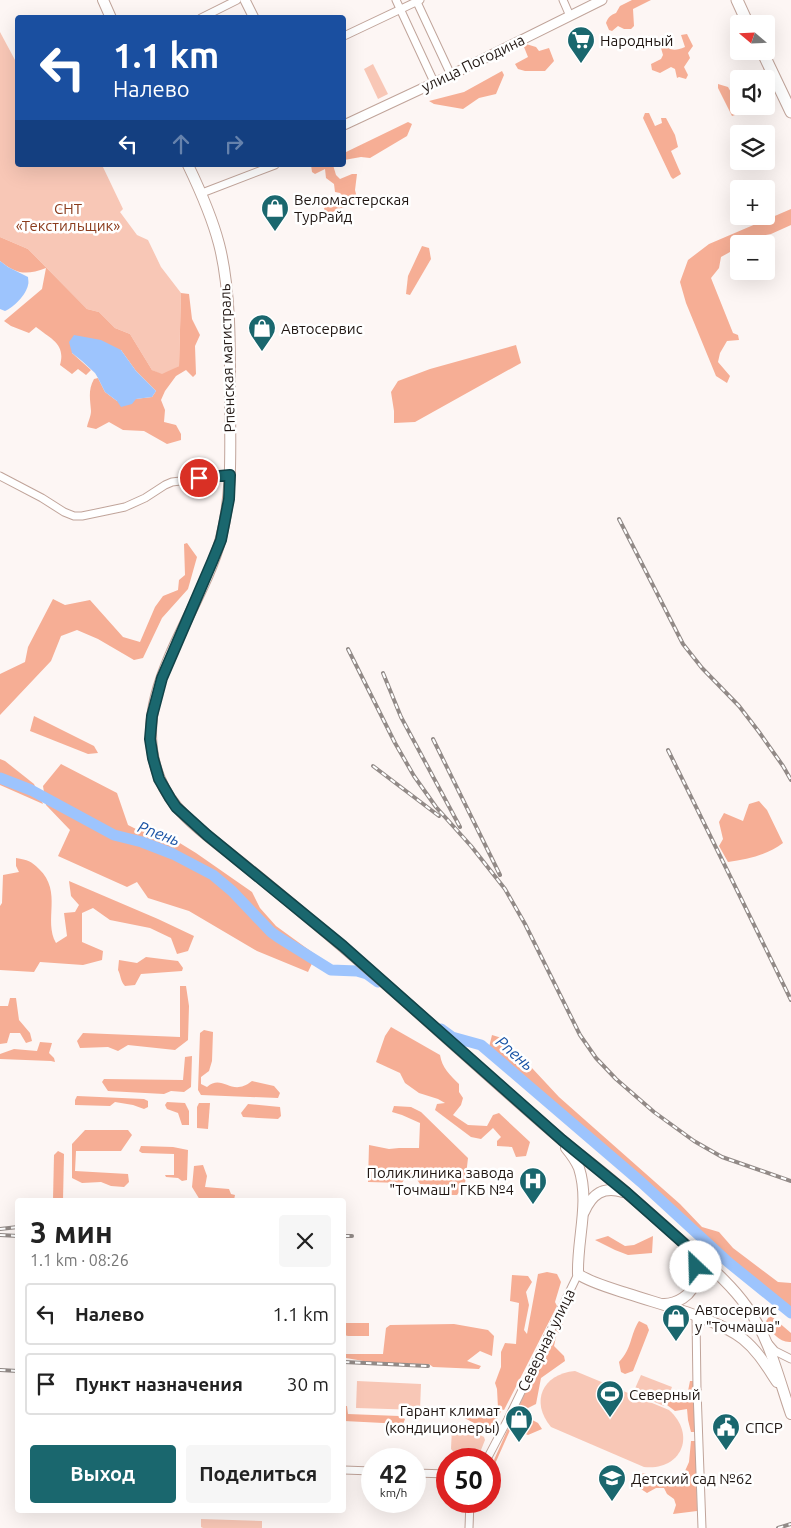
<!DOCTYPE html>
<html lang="ru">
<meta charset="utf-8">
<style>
:root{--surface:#fff;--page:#f6f6f6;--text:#222;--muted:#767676;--line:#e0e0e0;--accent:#1a676e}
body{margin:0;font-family:Ubuntu,sans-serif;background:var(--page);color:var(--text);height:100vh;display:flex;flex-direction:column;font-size:19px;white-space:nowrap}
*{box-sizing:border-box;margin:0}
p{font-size:16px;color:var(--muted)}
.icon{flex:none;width:28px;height:28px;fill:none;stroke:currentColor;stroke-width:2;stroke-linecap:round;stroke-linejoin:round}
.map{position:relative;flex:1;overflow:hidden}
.panel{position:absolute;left:15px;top:1198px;width:331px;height:315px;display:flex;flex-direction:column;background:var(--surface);border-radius:5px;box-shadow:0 5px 20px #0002}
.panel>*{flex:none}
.guide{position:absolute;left:15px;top:15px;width:331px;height:152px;border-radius:5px;box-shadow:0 5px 20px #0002;background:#1a4fa0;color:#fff;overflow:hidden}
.needle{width:32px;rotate:289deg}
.tools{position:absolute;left:730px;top:15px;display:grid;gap:10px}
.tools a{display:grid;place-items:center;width:45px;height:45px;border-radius:5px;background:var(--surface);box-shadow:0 5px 20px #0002;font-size:25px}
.speed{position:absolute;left:361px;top:1448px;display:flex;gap:10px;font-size:25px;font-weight:700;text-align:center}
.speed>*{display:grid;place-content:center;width:65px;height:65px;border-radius:50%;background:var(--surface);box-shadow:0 5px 20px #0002;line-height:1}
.speed small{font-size:12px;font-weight:400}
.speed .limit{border:8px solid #d22;background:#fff;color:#111}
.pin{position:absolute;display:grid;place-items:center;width:42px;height:42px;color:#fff;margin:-21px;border:2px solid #fff;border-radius:50%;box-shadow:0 1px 5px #0007}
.me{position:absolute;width:55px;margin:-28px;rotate:336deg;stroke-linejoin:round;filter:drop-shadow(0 0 4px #0008)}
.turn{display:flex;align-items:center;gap:18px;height:105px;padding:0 15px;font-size:22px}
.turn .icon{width:65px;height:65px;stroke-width:2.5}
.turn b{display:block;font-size:35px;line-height:42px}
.lanes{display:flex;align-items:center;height:48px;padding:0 15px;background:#0003;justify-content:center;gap:25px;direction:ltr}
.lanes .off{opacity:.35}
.round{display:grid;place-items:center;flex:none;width:52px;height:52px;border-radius:5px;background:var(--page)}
.head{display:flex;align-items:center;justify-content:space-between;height:85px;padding:0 15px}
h1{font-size:30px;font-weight:700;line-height:38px}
.action{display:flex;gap:10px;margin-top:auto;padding:10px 15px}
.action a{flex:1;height:58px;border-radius:5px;background:var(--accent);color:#fff;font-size:20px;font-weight:700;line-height:58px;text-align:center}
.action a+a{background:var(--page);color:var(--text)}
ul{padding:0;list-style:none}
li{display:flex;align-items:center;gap:15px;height:62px;margin:0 10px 8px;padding:0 5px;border:2px solid var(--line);border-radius:5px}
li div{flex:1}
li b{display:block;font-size:19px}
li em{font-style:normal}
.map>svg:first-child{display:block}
.green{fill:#f8c7b6}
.forest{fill:#f6ae95}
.water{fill:#9dc4fd}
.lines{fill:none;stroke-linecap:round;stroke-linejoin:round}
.river{stroke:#9dc4fd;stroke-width:11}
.minor-casing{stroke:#c0a49a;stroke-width:9}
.tertiary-casing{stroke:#c0a49a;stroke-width:11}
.secondary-casing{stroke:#c0a49a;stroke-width:12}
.primary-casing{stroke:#c0a49a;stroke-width:13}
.minor{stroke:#fff;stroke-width:7}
.tertiary{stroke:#fff;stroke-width:9}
.secondary{stroke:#fff;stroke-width:10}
.primary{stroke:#fff;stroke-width:11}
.rail-casing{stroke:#928a87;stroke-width:4}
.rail{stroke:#fff;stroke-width:2;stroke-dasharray:5.5;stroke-linecap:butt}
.route-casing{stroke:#114348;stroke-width:12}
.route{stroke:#1a676e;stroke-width:9}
.labels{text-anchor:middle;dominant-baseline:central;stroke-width:5;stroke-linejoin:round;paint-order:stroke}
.poi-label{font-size:15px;fill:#211713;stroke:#fff;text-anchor:start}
.street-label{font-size:15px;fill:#211713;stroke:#fff}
.park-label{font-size:15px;fill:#8b3c1d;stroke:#fff}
.water-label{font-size:16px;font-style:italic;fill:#1953a5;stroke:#fff}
</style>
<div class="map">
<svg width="791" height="1528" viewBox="0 0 791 1528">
<rect width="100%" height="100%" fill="#fdf6f4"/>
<g class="green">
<polygon points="0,32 15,60 17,70 18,165 102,165 123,209 120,212 137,235 148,240 161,267 181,293 179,366 162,375 152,370 130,334 115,328 99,312 87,309 28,249 0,237"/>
<polygon points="373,64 388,94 378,99 364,69"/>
<path d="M 575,1371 L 669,1410 C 697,1435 681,1471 644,1467 L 551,1427 C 530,1402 542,1374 575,1371 Z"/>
<polygon points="641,1375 672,1387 664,1406 633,1393"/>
<polygon points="357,1381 421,1384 420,1410 356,1408"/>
<polygon points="456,1423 484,1437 485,1440 479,1455 456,1455 451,1449 452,1427"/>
<polygon points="201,1519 262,1521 262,1528 203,1528 201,1527"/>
</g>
<g class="forest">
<path d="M 632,0 L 651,0 L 633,9 L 634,26 L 631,29 L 624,29 L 618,26 L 612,31 L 609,30 L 606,23 C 608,17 611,15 616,13 L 620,6 Z"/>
<path d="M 687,34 L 693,46 L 688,53 L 690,58 L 684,67 L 688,75 L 686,79 L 679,77 L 677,78 L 675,69 L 671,67 L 660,73 L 652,70 L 651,64 L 661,59 L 663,55 L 659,41 C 669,50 673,52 685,47 L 681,35 Z"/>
<polygon points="526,44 536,47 539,51 549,48 554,61 545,71 525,71 518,69 515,64 528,57 524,47"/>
<polygon points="502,71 504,75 496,94 479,98 463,109 434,104 429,101 464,92"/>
<polygon points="718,84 728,87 732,94 738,114 732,116 718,88"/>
<polygon points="645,113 649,113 655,126 662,123 661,118 666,118 675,135 678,147 671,151 681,174 673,179 671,177 643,118"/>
<polygon points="408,122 412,124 407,136 370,158 361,157 344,160 344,153"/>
<path d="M 311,165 L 333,165 L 336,175 L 340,179 L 352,174 L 357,174 L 355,190 L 357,198 C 350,207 338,208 329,214 L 325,213 L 324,208 L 342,195 L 340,193 L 335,192 L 334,184 L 326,178 L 325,169 L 315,174 L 312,172 Z"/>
<polygon points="791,209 791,225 771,234 760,236 745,244 739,244 739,247 721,257 719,268 711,278 733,333 738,335 739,340 727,341 720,353 718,362 730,376 727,383 716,376 686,303 680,282 688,260 709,244"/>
<path d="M 0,237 L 28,249 L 87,309 L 99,312 L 115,328 L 130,334 L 152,370 L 162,374 L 179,366 L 181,293 L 189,294 L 192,319 L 200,335 L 195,346 L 196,374 L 193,377 L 186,370 L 176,376 L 165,391 L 161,400 L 165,410 L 164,422 L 176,425 L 181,434 L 181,440 L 167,444 L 144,431 L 123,430 L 109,422 L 96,429 L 87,427 C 88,422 91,416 91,411 C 90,398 88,390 94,379 L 98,378 L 105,392 L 117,401 L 152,397 L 156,391 L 136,371 L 121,350 L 72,353 L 91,370 L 86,375 L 78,369 L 72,374 L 60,365 C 66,344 51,339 36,327 L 29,333 L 11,326 L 4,321 L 42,289 L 46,268 C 27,275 17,275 0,261 Z"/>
<polygon points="422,246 429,248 431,259 410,295 406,294 408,276"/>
<polygon points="516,345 521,363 415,422 394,423 394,411 391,392 398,381 430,369"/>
<polygon points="187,543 197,557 188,589 162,618 143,658 134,660 98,639 77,630 61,636 51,661 0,715 0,674 25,662 28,647 53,599 65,605 90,600 123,637 140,642 155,607 163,596 178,590 179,580 185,575 184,544"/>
<polygon points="34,716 94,746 98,753 88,754 30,731"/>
<polygon points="0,759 5,761 34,784 43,804 0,785"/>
<polygon points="61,764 117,793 128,825 140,831 157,829 196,853 252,892 260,908 276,926 316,955 308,972 257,951 189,911 148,898 137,882 127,887 58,856 70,830 46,805 43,786"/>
<path d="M 759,801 L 767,810 L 783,843 C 767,855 748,859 728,862 L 719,846 L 723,839 L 719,822 L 724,813 L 743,821 L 749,804 Z"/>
<path d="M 16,858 C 28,860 31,861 39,869 C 63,892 43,920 56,943 L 67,936 L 64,913 L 75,912 L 79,905 L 71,896 L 69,881 L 158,919 L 194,936 L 188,951 L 177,954 L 171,938 L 150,928 L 110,920 L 93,908 L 82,913 L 82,942 L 103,951 L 102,960 L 83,965 L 40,962 L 34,972 L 0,970 L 0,906 L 2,903 L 3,875 L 19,872 L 16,866 Z"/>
<path d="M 146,957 L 178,961 L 183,968 L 182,971 L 141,974 L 135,985 L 125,986 C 120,981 121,975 118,970 L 119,960 L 137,963 Z"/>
<polygon points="180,986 186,986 189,1006 188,1040 175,1050 128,1045 118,1051 108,1047 80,1048 77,1041 83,1033 180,1037"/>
<polygon points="10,998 16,998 19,1020 30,1033 32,1041 26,1043 20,1033 10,1033 7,1043 0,1044 0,1006 8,1006"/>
<path d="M 391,1027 L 440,1055 C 442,1068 450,1075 459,1084 L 459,1092 L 463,1098 L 461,1105 L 453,1115 L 468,1125 L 487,1126 L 493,1115 L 499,1113 L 530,1142 L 526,1156 L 516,1157 L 512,1147 L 497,1146 L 497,1141 L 501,1137 L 493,1128 L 481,1139 L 471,1137 L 435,1110 L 437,1104 L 445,1103 L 438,1099 L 419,1093 L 405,1083 L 400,1073 L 376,1062 L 385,1036 Z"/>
<path d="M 204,1030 L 213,1032 L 212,1061 L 209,1071 L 201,1077 L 201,1084 L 207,1087 C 223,1073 231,1098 252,1081 L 274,1086 L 280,1093 L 278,1098 L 201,1095 L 198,1090 L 200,1033 Z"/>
<polygon points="492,1035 505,1039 559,1097 680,1204 702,1227 719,1232 733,1248 778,1282 791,1283 791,1310 726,1257 655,1191 489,1047"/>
<polygon points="40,1042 52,1043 49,1053 54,1058 55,1062 51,1061 0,1059 0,1054 14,1049 37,1051"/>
<polygon points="192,1056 191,1087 184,1092 171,1091 164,1094 108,1091 102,1082 104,1079 183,1080 185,1057"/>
<polygon points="77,1096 144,1099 148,1101 148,1107 144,1109 133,1105 115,1102 110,1106 75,1105 75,1100"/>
<polygon points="167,1102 185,1103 189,1111 189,1125 182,1125 178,1113 167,1109 165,1105"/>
<polygon points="199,1103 210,1103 208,1129 197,1128 197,1107"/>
<polygon points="248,1104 280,1107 281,1116 278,1119 243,1117 241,1113"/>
<polygon points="394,1106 411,1107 421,1112 468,1158 465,1184 457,1195 440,1195 439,1185 420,1184 416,1178 405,1178 402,1183 368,1182 369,1145 389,1149 399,1148 419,1148 420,1123 402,1115 392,1112"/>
<polygon points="85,1130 128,1130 132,1135 121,1151 76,1151 75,1171 128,1174 129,1182 124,1187 111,1186 101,1182 82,1183 72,1178 72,1144"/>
<polygon points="141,1146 173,1147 188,1150 187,1180 182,1181 178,1178 166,1177 165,1175 174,1175 174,1154 142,1153 139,1151"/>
<polygon points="58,1151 64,1154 63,1200 53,1200 54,1155"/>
<polygon points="203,1165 207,1176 205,1187 229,1189 231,1194 235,1195 234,1200 200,1200 192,1187 194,1166"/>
<polygon points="608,1236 625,1246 634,1245 653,1236 652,1253 628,1255 615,1250 595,1240"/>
<polygon points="547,1272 557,1274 561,1282 555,1302 557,1306 504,1410 498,1408 497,1389 495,1383 501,1367 501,1352 505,1343 516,1344 519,1303 510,1301 512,1275 528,1276 532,1282 526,1292 529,1305 524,1330 527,1334 538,1274"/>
<path d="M 770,1315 L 791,1333 L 791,1342 C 779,1343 772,1332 765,1323 Z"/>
<polygon points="561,1321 563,1324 556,1337 554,1346 564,1356 565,1361 541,1378 536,1404 528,1408 523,1415 538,1423 542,1429 528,1435 511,1428 490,1475 490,1469 510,1424"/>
<path d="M 639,1321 L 647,1325 L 649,1330 L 633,1371 L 625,1374 L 621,1372 L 619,1362 C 632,1349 630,1335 639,1321 Z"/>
<polygon points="344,1323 369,1323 369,1336 348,1336 344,1335"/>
<polygon points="454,1324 488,1330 494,1336 492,1356 480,1351 467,1361 481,1366 479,1369 433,1367 429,1364 375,1363 346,1358 346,1354 383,1354 386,1328 390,1325"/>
<polygon points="690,1381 696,1381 696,1432 691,1432 688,1420 687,1409 675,1411 667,1405 672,1394 687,1396"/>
<polygon points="344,1406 347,1406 348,1414 399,1416 405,1419 403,1424 344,1421"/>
<polygon points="459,1409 501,1411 492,1430 487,1430 459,1415"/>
<polygon points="691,1441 696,1441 697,1511 673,1514 676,1505 674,1499 667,1494 664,1488 656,1488 647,1493 632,1483 634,1477 641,1473 652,1475 656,1484 669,1485 681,1480 689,1462"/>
</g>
<g class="water">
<path d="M 0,261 L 8,267 L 28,277 C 28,279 29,283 28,285 C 26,295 14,307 5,311 L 0,309 Z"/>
<polygon points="74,335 101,340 121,350 136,371 156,391 152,397 136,399 132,404 121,407 117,401 105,392 98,378 95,373 82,361 72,353 69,342"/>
</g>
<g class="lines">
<g class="river">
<polyline points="0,778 31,790 114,835 142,842 173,854 213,875 232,891 271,932 278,937 331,970 357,971 367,974 378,982"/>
<polyline points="441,1029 452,1037 481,1045 641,1182 728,1262 791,1313"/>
</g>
<g class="minor-casing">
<g id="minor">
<polyline points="396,0 434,82"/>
<polyline points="416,0 451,75"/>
<polyline points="563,0 570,16"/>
<polyline points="201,18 237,0"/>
<polyline points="344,36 420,0"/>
<polyline points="202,193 275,165"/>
<polyline points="0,476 42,498 64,512 74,516 82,516 125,507 145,498 165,485 172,482 231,475"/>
<polyline points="696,1316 697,1390 702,1528"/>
<polyline points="769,1344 775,1351 791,1359"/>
<polyline points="487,1459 508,1419 578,1274"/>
<polyline points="344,1470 372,1471"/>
<polyline points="415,1473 448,1474"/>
<polyline points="469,1528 470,1501"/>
</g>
</g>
<g class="tertiary-casing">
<g id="tertiary">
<polyline points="245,0 254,18"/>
<polyline points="344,125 451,75 602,0"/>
</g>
</g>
<g class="secondary-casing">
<g id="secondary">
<polyline points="103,0 111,18"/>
<path d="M 188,165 C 200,190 212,217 219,244 C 231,290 230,351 230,399 C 230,446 233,492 221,538 C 201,615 125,696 160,779 C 173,813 207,835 234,857 C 258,876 282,896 306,916 C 394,988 476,1067 563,1141 C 585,1159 608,1176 629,1195 C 649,1212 668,1229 687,1246 C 708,1265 731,1284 747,1307 C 770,1339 778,1377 791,1414"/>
<path d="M 566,1148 C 571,1154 576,1161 579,1168 C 590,1203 577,1238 578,1274 C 591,1283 614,1289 629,1294 C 662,1305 716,1318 743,1339 C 758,1351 767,1367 777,1382"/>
<path d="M 584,1212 C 592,1194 603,1186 623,1192"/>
<path d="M 664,1304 C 671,1304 677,1302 683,1298 C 700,1287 696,1269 693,1252"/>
</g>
</g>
<g class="primary-casing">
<g id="primary">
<polyline points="737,0 748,24"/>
<polyline points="762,51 791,112"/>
</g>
</g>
<use href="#minor" class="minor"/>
<use href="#tertiary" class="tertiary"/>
<use href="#secondary" class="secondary"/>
<use href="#primary" class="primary"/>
<g class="rail-casing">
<g id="rail">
<polyline points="619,519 683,644 702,668 739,706 759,732 783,766 791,780"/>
<polyline points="348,649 395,743 414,776 436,807 471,846 505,889 525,924 580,1035 596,1058 616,1079 654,1112 694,1141 722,1157 791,1181"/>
<polyline points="383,673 401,717 460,827"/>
<polyline points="433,739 500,875"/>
<polyline points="668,750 791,1000"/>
<polyline points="373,766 439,816"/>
<polyline points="0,1229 18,1227"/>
<polyline points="0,1235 18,1236"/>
<polyline points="344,1236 352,1236"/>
<polyline points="344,1362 428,1366"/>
<polyline points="0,1370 18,1371"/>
<polyline points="778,1528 791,1524"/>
</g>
</g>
<use href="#rail" class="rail"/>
</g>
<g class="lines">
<g class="route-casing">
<polyline id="route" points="199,478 230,475 229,499 221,540 212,562 162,678 152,716 150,739 153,758 159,779 170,798 176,807 207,835 343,946 562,1140 627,1193 680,1240 693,1252 696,1267"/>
</g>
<use href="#route" class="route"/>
</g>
<defs>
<g id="supermarket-pin" transform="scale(1.4375)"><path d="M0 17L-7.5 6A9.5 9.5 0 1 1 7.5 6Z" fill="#1a676e" stroke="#fff"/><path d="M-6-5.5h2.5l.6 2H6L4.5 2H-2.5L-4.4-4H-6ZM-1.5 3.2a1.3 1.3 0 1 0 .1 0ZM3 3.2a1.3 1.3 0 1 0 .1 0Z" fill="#fff"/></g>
<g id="shop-pin" transform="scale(1.4375)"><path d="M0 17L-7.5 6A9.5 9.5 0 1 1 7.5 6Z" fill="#1a676e" stroke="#fff"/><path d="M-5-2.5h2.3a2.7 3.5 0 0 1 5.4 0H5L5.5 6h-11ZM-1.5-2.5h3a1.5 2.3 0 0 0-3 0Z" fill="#fff"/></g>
<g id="hospital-pin" transform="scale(1.4375)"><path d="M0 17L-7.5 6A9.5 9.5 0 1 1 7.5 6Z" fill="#1a676e" stroke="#fff"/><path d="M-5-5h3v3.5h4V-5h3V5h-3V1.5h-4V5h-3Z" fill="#fff"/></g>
<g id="stadium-pin" transform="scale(1.4375)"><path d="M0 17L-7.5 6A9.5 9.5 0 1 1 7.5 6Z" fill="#1a676e" stroke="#fff"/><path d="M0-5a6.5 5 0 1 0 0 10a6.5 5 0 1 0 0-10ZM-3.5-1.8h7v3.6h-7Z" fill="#fff"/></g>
<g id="civic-pin" transform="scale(1.4375)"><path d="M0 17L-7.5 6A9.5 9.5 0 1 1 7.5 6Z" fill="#1a676e" stroke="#fff"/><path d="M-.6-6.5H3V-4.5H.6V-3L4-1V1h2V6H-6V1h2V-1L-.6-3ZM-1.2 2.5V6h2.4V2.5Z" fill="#fff"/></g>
<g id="school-pin" transform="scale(1.4375)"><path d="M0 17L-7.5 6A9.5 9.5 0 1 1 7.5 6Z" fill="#1a676e" stroke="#fff"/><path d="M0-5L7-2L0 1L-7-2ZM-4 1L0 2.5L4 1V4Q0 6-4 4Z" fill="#fff"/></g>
</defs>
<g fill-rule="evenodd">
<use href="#supermarket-pin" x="581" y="40"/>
<use href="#shop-pin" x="275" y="208"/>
<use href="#shop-pin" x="262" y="328"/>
<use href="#hospital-pin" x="533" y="1181"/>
<use href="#shop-pin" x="676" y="1318"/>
<use href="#stadium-pin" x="610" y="1394"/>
<use href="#shop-pin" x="519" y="1419"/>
<use href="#civic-pin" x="726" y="1427"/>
<use href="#school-pin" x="612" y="1478"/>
</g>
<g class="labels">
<g class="poi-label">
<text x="600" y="40">Народный</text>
<text x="294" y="199">Веломастерская<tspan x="294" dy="17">ТурРайд</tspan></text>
<text x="281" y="328">Автосервис</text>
<text x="514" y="1172" text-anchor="end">Поликлиника завода<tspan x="514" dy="17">"Точмаш" ГКБ №4</tspan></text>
<text x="695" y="1309">Автосервис<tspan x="695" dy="17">у "Точмаша"</tspan></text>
<text x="629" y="1394">Северный</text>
<text x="500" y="1410" text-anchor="end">Гарант климат<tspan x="500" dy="17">(кондиционеры)</tspan></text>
<text x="745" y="1427">СПСР</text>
<text x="631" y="1478">Детский сад №62</text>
</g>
<g class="street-label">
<text transform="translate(473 63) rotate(-26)">улица Погодина</text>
<text transform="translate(227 358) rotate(-92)">Рпенская магистраль</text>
<text transform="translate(546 1340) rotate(-64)">Северная улица</text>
</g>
<g class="park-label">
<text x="68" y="208">СНТ<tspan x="68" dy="17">«Текстильщик»</tspan></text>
</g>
<g class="water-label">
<text transform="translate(159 833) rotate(20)">Рпень</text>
<text transform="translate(515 1053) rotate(41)">Рпень</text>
</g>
</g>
</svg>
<div class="tools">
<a><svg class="needle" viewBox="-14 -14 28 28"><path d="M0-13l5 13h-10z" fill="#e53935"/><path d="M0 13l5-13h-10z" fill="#767676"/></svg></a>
<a><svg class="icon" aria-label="sound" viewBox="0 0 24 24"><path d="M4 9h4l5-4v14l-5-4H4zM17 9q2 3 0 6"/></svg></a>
<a><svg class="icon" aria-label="layers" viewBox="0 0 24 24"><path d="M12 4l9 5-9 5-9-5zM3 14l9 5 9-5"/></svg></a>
<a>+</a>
<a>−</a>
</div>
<div class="speed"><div>42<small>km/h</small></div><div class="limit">50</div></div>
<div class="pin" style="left:199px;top:478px;background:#d93025"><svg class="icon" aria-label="arrive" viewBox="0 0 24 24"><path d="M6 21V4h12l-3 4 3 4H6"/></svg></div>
<svg class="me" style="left:696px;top:1267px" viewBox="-20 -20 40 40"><circle r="19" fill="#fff"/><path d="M0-13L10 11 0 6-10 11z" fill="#1a676e"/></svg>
<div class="guide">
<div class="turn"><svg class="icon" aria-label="left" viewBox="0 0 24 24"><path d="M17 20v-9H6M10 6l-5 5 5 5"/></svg><div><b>1.1 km</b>Налево</div></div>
<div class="lanes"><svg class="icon" aria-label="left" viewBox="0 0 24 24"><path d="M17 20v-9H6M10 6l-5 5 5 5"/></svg><svg class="icon off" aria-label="ahead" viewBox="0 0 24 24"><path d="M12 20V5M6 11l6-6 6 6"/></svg><svg class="icon off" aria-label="right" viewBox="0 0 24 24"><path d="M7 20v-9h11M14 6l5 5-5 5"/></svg></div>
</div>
<section class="panel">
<div class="head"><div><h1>3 мин</h1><p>1.1 km · 08:26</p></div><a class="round"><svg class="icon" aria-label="close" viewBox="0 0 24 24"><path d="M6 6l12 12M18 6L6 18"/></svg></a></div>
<ul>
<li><svg class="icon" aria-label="left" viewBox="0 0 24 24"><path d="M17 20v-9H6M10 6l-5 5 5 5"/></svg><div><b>Налево</b></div><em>1.1 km</em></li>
<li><svg class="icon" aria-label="arrive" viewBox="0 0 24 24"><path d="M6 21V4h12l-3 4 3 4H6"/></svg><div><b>Пункт назначения</b></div><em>30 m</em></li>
</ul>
<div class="action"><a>Выход</a><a>Поделиться</a></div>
</section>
</div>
